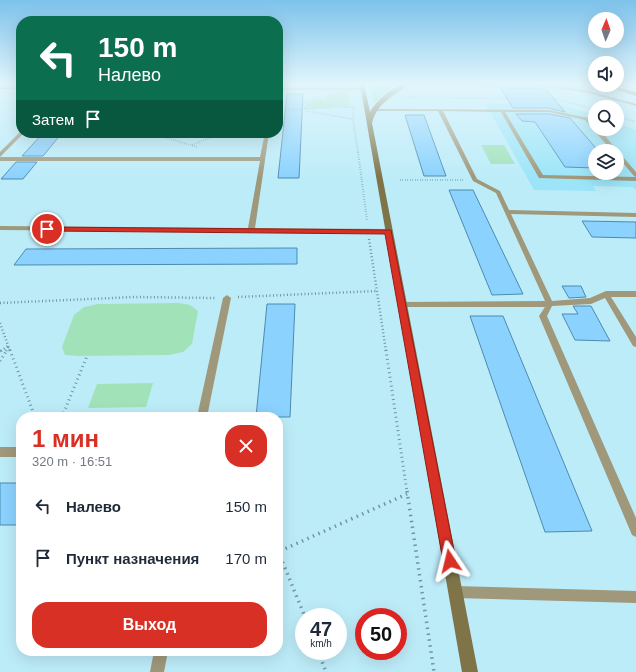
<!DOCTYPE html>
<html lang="ru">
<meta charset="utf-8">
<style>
:root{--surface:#fff;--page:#f6f6f7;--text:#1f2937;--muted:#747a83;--accent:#d93025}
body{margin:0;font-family:Helvetica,sans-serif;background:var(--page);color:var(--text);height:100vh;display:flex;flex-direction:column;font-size:15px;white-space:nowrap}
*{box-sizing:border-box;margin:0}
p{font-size:13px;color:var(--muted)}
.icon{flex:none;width:22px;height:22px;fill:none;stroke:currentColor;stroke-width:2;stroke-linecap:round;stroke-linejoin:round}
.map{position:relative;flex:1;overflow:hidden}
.details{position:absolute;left:16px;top:412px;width:267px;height:244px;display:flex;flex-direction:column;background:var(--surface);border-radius:16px;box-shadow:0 4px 16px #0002}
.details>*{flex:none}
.guide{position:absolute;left:16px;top:16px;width:267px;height:122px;border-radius:16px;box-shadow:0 4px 16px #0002;background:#0b6e4f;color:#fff;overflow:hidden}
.needle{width:26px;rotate:2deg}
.fabs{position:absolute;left:588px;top:12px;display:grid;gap:8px}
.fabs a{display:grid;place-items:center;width:36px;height:36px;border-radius:50%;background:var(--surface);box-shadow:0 4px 16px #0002;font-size:20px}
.speed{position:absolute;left:295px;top:608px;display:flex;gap:8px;font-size:20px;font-weight:700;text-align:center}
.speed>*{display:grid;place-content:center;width:52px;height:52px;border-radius:50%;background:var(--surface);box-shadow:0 4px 16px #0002;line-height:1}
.speed small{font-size:10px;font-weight:400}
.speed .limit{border:6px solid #d22;background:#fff;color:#111}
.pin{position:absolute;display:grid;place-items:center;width:34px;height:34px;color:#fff;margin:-17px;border:2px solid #fff;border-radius:50%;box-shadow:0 1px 4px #0007}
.me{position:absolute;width:44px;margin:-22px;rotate:350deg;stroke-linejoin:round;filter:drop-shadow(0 0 3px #0008)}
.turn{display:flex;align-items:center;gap:14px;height:84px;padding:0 16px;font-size:18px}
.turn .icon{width:52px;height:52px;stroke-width:2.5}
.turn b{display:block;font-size:28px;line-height:34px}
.then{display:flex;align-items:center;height:38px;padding:0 16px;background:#0003;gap:8px;font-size:15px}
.round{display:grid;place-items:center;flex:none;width:42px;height:42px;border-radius:16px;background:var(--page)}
.head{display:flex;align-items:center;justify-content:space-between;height:68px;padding:0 16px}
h1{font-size:24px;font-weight:700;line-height:30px;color:var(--accent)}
.button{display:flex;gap:8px;margin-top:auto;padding:8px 16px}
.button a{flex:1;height:46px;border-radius:16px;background:var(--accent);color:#fff;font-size:16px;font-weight:700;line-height:46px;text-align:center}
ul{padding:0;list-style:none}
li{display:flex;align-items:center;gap:12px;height:52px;padding:0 16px}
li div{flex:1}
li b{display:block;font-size:15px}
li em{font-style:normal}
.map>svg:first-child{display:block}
.built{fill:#9ce5f8;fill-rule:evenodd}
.green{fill:#a1e2b9}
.building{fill:#8bd2fe;stroke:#4c8bb0}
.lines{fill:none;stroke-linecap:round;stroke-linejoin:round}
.path-far4{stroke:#6d97a2;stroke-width:1.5;stroke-dasharray:0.5 1.5;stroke-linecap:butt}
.path-far3{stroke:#6d97a2;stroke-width:2;stroke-dasharray:0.5 2;stroke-linecap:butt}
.path-far2{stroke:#6d97a2;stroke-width:2.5;stroke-dasharray:1 2.5;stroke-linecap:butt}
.path-far1{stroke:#6d97a2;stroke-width:3;stroke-dasharray:1 3.5;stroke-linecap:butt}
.path{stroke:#6d97a2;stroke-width:3.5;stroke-dasharray:1.5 4.5;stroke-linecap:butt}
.lane{fill:#9f987b;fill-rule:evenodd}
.secondary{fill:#7f7448;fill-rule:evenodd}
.route{fill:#d93025;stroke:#8d1f18}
</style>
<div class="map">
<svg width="636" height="672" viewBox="0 0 636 672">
<rect width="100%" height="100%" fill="#bdecf9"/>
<path class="built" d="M 485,103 L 548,104 L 565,106 L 595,115 L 595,129 L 617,129 L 617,123 L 636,130 L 636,190 L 633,187 L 593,186 L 596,191 L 534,190 ZM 595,151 L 617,151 L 617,173 L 595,173 Z"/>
<g class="green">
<polygon points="370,84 397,84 382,95 375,103 373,102"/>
<polygon points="343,90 348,90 349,107 324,97"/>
<polygon points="321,98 340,106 304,109 305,105"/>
<polygon points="481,145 504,145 515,164 491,164"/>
<polygon points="179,303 190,305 198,311 192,344 183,352 169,355 78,356 65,355 62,347 74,315 84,307 98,304"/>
<polygon points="153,383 146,407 88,408 97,384"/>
</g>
<g class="building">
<polygon points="500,88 546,89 565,112 549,108 513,108"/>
<polygon points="287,94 303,94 299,178 278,178"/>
<polygon points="516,114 549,114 570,118 595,147 595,168 565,167 535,122 522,121"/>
<polygon points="405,115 424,115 446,176 424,176"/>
<polygon points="43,133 62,133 43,156 22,156"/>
<polygon points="16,162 37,162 23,179 1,179"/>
<polygon points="449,190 473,190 523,294 492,295"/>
<polygon points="582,221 636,222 636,238 592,237"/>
<polygon points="297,248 297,264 14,265 26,249"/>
<polygon points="562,286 581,286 586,297 569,298"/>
<polygon points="267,304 295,304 290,417 256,417"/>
<polygon points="573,306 591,306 610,341 575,340 562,314 578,314"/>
<polygon points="470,316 503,316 592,531 545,532"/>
<rect x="0" y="483" width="21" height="42"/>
</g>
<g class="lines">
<g class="path-far4">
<polyline points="407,97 555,99 595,109"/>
<polyline points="326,99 345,107 354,108"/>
<polyline points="354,106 353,119 358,153"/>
<polyline points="278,110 345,107"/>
<polyline points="302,110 303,104 315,99"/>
<polyline points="306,111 353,119"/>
<polyline points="617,116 636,122"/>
<polyline points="150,133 197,147"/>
<polyline points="192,145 222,133"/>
</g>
<g class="path-far3">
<polyline points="358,152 367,220"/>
<polyline points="400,180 463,180"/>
</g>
<g class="path-far2">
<polyline points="369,239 386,351"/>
<polyline points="238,297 376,291"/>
<polyline points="0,303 135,297 215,298"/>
<polyline points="0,323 10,351"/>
<polyline points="1,351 8,346"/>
<polyline points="6,351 9,346"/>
</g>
<g class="path-far1">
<polyline points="10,350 35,417"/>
<polyline points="386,350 407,492"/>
<polyline points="0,351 2,350"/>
<polyline points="0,361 7,350"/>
<polyline points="62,417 87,356"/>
</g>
<g class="path">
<polyline points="407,491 434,672"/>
<polyline points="278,551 305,617"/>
<polyline points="280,551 407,494"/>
<polyline points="318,651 326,672"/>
</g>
<g class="lane">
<polygon points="410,84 550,85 589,91 636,104 636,106 589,93 550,87 412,85"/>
<rect x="0" y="87" width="21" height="2"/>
<polygon points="278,88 362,88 364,89 362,90 278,90"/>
<polygon points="373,109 549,110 589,118 595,125 595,129 599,129 636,172 636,177 634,176 617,156 617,151 612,151 585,120 549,112 505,112 543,175 636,177 636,181 539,178 501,112 443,111 477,179 500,191 509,210 636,213 636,217 511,214 552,301 590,298 606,291 636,291 636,297 611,297 636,337 636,347 633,346 605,298 591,304 552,306 547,316 636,518 636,537 632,535 539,316 545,307 400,307 399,305 403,302 545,301 496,193 473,181 438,111 373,111"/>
<polygon points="20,132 24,133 0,157 0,152"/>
<polygon points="265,133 269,133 255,228 389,229 392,231 391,232 254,232 251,233 248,232 0,230 0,226 248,228 260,161 0,161 0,157 260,157"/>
<polygon points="227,295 231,298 207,417 197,417 223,298"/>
<rect x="0" y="447" width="21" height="10"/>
<polygon points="455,586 636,591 636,603 455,598 451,596 449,592 451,588"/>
<polygon points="154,651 168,651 164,672 150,672"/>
</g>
<g class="secondary">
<path d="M 360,84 L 364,84 L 370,112 C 377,100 394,84 409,84 C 395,96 377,102 372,123 L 478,672 L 462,672 Z"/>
<polygon points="602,85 610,85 636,92 636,96"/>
</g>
</g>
<linearGradient id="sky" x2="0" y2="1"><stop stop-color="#7dc2eb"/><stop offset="0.47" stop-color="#e1f6fc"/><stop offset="1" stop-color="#e1f6fc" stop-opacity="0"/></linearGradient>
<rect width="636" height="178" fill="url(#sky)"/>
<polygon class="route" points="44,227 391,230 456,561 454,566 450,568 445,566 443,561 385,234 47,231 44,230"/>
</svg>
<div class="fabs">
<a><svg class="needle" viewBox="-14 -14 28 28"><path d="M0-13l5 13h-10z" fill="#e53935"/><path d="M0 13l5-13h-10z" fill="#747a83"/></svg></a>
<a><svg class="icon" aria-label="sound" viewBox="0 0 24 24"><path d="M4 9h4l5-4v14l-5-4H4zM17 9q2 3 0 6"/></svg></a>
<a><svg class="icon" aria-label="search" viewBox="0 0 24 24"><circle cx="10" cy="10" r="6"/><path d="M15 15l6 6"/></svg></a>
<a><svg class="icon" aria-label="layers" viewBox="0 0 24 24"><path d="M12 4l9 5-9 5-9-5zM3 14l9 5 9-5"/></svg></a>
</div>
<div class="speed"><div>47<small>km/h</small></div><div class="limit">50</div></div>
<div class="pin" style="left:47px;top:229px;background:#d93025"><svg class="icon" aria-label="arrive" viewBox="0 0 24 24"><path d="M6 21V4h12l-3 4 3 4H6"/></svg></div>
<svg class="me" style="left:450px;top:561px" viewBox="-20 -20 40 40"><path d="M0-17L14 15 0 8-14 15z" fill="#d93025" stroke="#fff" stroke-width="4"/></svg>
<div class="guide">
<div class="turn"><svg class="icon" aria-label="left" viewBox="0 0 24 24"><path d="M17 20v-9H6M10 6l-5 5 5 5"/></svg><div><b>150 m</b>Налево</div></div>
<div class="then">Затем<svg class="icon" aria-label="arrive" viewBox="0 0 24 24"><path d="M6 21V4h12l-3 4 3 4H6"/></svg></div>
</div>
<section class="details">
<div class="head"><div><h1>1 мин</h1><p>320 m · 16:51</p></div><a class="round" style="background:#d93025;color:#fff"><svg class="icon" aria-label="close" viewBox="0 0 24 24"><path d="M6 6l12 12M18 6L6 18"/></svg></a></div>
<ul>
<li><svg class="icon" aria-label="left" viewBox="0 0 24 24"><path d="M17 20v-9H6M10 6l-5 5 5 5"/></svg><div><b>Налево</b></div><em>150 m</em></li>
<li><svg class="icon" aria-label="arrive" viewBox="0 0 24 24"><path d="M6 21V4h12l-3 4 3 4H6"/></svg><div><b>Пункт назначения</b></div><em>170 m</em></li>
</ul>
<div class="button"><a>Выход</a></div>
</section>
</div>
